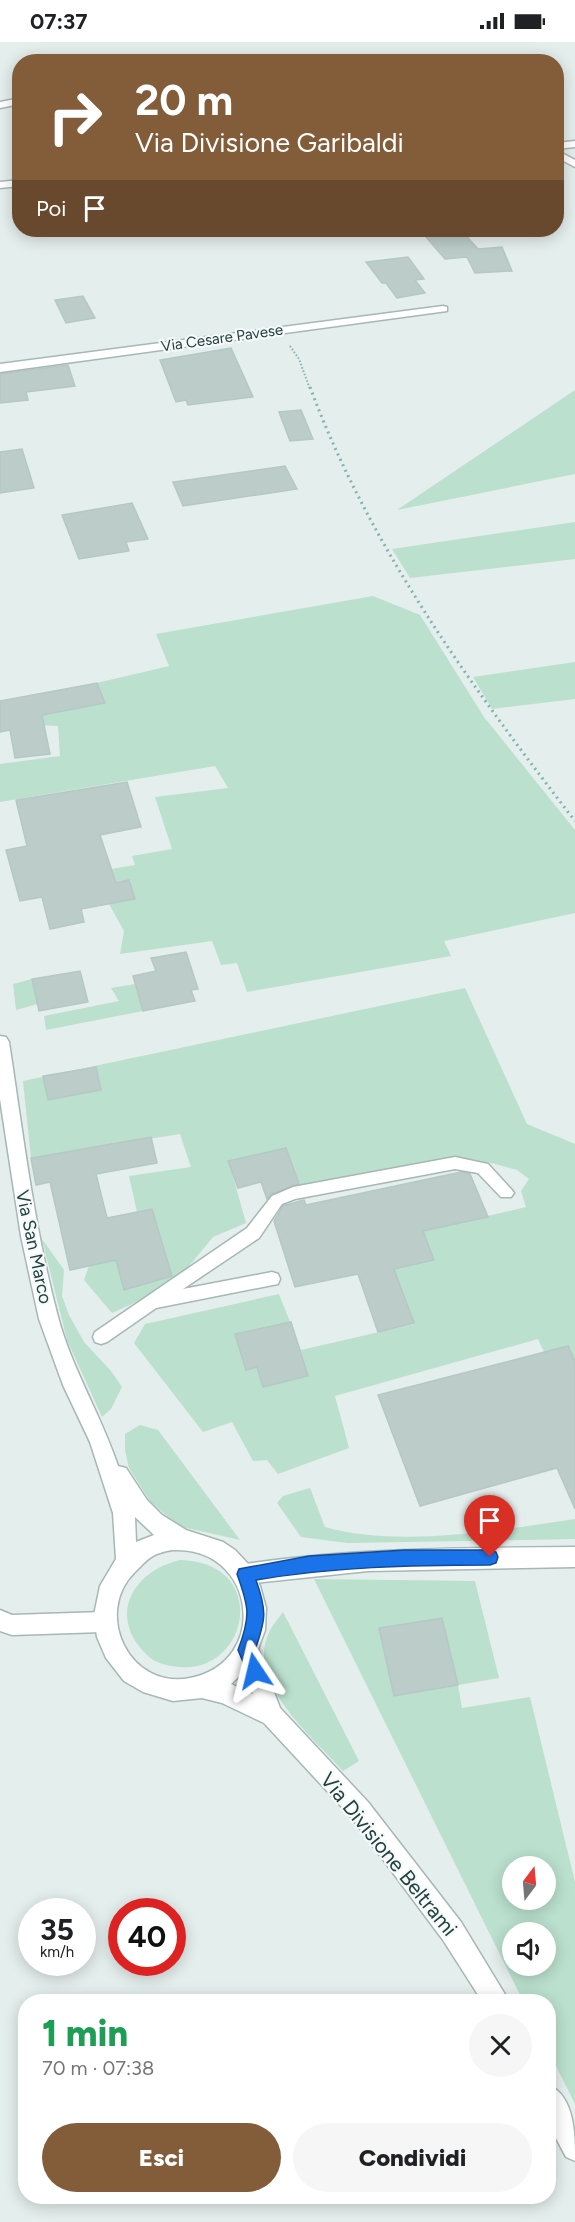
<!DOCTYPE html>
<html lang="it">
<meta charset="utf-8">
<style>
:root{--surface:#fff;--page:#f6f6f6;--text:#202124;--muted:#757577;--accent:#835c3a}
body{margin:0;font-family:Figtree,sans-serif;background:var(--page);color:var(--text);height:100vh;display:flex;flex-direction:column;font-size:22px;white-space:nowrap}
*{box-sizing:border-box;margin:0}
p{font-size:20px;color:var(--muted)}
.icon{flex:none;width:33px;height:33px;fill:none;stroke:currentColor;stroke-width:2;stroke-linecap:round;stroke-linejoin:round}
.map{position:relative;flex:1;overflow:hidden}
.panel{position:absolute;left:18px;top:1952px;width:538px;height:210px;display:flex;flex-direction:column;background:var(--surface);border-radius:24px;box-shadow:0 3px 15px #0003}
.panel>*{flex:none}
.guide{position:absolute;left:12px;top:12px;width:552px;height:183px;border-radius:24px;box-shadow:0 3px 15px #0003;background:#835c3a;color:#fff;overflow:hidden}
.needle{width:39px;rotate:16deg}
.buttons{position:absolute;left:502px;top:1814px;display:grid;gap:12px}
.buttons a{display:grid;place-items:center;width:54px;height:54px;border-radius:50%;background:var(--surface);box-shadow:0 3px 15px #0003;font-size:30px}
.speed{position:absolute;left:18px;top:1856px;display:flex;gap:12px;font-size:30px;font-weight:700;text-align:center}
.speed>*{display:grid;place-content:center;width:78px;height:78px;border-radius:50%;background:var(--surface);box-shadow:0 3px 15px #0003;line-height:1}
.speed small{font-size:15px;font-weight:400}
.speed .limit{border:9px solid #d22;background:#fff;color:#111}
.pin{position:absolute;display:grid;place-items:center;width:51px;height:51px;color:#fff;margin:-62px -26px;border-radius:50% 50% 50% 0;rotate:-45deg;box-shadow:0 0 6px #0007}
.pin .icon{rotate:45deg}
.me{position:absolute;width:66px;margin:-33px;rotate:350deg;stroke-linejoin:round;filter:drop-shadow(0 0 4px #0008)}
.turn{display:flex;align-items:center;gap:21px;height:126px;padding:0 24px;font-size:27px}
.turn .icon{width:78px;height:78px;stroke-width:2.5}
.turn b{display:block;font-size:42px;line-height:51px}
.then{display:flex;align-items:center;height:57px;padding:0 24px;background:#0003;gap:12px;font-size:22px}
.round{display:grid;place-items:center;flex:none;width:63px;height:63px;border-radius:32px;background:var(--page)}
.summary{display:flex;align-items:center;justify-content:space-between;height:102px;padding:0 24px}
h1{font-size:36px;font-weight:800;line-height:45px;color:#1e9e55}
.primary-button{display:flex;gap:12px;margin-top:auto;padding:12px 24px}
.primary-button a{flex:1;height:69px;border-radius:36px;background:var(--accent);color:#fff;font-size:24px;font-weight:800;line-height:69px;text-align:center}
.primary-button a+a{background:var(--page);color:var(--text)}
.status{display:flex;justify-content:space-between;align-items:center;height:42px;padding:0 30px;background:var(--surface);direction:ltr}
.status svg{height:16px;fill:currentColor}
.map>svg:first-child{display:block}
.green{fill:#bbe0ce;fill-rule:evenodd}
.building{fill:#bbccc9;stroke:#b5c8c5;stroke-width:1.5}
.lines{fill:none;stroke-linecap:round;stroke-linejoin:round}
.service-casing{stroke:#a6b7b5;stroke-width:3}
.minor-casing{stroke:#a6b7b5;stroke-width:3}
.tertiary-casing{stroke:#a6b7b5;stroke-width:3}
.path-far1{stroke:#82b4b0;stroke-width:2;stroke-dasharray:1.5 2;stroke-linecap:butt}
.path{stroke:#82b4b0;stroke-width:3;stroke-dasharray:2 4;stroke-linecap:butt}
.service{fill:#fff;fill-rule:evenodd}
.minor{fill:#fff;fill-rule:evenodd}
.tertiary{fill:#fff;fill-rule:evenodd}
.route{fill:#1a73e8;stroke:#114b97;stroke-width:1.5}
.labels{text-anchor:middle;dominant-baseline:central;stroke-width:4.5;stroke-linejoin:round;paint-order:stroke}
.far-street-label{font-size:15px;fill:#224140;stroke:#f5faf9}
.street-label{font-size:18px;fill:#224140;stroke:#f5faf9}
.near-street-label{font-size:21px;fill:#224140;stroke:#f5faf9}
</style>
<div class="status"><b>07:37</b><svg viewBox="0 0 49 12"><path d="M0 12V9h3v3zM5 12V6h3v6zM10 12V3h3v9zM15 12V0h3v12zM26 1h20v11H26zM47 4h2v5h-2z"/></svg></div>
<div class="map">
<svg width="575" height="2180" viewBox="0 0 575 2180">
<rect width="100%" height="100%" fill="#e4eeec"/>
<g class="green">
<polygon points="575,348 575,432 397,468"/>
<polygon points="575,480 575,517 410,536 392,507"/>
<polygon points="373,554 420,573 484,675 575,788 575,871 444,899 451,914 247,950 237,921 221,923 212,899 120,912 124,889 109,862 135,857 129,838 72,848 68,834 135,823 132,814 172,807 155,755 228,746 215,724 0,760 0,722 60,714 58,684 33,683 31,675 105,661 97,641 169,624 156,592"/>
<polygon points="575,620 575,657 492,667 473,635"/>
<polygon points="32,937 38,962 16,968 13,942"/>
<polygon points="135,942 143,969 46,988 44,974 119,959 111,946"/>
<polygon points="465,946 527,1082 575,1102 575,1319 544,1310 538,1297 335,1354 349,1406 278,1432 267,1418 253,1419 232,1380 203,1390 134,1301 145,1282 279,1252 301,1308 414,1282 394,1227 423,1189 526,1165 521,1149 529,1137 517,1128 492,1121 449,1116 295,1145 295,1132 229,1120 246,1181 213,1195 180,1235 154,1252 112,1271 84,1238 89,1224 163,1208 152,1167 137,1170 129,1134 191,1125 180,1092 31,1116 23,1039"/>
<polygon points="42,1197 64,1228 62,1254 69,1273 84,1300 111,1329 122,1345 111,1367 102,1375 67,1298"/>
<polygon points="140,1383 158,1388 240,1498 178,1484 150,1459 129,1426 125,1408 125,1392"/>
<path d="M 310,1446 L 325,1485 C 399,1506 499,1488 575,1477 L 575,1497 L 347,1501 L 301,1495 L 277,1461 L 283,1454 Z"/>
<path d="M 180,1518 C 271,1520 249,1632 179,1625 C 167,1624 154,1621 146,1612 C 107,1574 133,1529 180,1518 Z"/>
<path d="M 314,1537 L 475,1539 L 499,1636 L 458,1643 L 462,1666 L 530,1655 L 575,1840 L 575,2062 L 549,2010 L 549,1959 L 523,1959 ZM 513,1824 L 546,1824 L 546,1857 L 513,1857 ZM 513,1890 L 546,1890 L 546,1923 L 513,1923 Z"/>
<path d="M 283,1570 L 359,1719 L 343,1729 C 314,1696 247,1642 268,1593 C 271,1585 278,1577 283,1570 Z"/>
</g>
<g class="building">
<polygon points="420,188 461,188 478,207 502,205 512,229 475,231 467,215 445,217"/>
<polygon points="408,215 424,237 415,238 425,251 397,256 386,241 382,241 366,220"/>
<polygon points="83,254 95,276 66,281 55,258"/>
<polygon points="231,306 253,355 188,363 186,358 176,360 160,318"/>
<polygon points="68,323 75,344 26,350 28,358 0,361 0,332"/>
<polygon points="301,368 313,397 290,399 279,370"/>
<polygon points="22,407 34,446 0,451 0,410"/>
<polygon points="285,424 297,447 183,464 173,440"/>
<polygon points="132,461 148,497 126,500 129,509 79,517 62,473"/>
<polygon points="97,641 105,661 42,673 50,712 15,716 10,688 0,690 0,659"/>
<polygon points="127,740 141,785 100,793 116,841 129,838 135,857 81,867 84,880 50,887 42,855 20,859 6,808 27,804 16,758"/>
<polygon points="186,910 198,947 191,948 195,959 143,969 133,934 156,929 151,916"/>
<polygon points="80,929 88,960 39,969 32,937"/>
<polygon points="96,1025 101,1048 48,1058 43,1034"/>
<polygon points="151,1095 157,1121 96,1132 107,1176 152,1167 172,1234 124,1248 116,1218 70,1228 50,1140 36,1143 31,1116"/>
<polygon points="286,1106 299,1142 271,1152 267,1157 261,1140 238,1146 228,1119"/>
<polygon points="461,1130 470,1132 488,1175 423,1189 434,1218 394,1227 414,1281 378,1290 358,1232 295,1245 274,1179 283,1164 304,1158 306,1163"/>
<polygon points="291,1280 308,1334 263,1345 257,1325 246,1328 235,1292"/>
<polygon points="568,1304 575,1319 575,1467 557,1426 420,1464 378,1353"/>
<polygon points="442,1576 458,1643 394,1654 379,1586"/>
</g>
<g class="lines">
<g class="service-casing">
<polygon id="service" points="455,1115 488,1122 511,1147 514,1151 511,1155 501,1155 478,1131 455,1127 295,1157 282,1162 259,1196 183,1247 272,1230 278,1232 280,1237 278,1242 156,1266 107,1300 101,1302 95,1300 93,1295 95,1290 247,1186 272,1154 293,1145"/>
</g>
<g class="minor-casing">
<g id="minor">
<polygon points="20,56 20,62 0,66 0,60"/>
<polygon points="575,99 575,105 556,107 556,101"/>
<polygon points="556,108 575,118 575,125 556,115"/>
<polygon points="20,138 20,144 0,146 0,140"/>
<polygon points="443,264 447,265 447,269 0,330 0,322"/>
<path d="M 575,1505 L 575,1525 L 368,1529 L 245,1542 L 237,1539 L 234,1532 L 237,1525 L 245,1522 C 355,1506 464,1506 575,1505 Z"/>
<polygon points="0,1568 12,1573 103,1570 111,1573 114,1580 111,1587 103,1590 12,1593 0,1589"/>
</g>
</g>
<g class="tertiary-casing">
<g id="tertiary">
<path d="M 0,994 L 6,995 L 9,1000 C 23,1092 34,1185 58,1275 C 72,1327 101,1373 118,1424 L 126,1426 L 147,1458 L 162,1473 L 186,1488 L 223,1500 L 235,1508 L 250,1524 L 260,1544 L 266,1566 L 265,1588 L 258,1607 L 280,1666 L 368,1760 L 461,1880 L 509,1959 L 482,1959 L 443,1898 L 352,1776 L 264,1681 L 222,1661 L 202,1656 L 173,1659 L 143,1650 L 124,1639 L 106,1616 L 97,1595 L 94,1573 L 100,1544 L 116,1517 L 113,1471 L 90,1400 L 63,1343 L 39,1277 L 21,1194 L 0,1057 ZM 135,1475 L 154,1493 L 136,1500 ZM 173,1508 C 256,1504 271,1620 190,1636 C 129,1648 93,1571 135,1530 C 148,1517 152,1511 173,1508 ZM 244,1630 L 253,1652 L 231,1642 Z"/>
<path d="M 549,2043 C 575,2055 575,2094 575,2119 L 566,2115 L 549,2083 Z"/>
</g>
</g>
<polyline class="path-far1" points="290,304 299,317 310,347"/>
<path class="path" d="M 310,345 C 370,506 471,644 575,779"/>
<use href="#service" class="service"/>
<use href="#minor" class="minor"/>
<use href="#tertiary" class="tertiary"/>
</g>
<path class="route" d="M 405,1508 L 490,1508 L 496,1510 L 498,1515 L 496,1521 L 490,1523 C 411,1523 333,1525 256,1538 C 267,1569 266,1577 255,1608 L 264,1629 L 261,1634 L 255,1637 L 249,1634 L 238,1608 C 251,1574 249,1565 237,1532 L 239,1527 L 309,1514 Z"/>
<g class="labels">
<g class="far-street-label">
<text transform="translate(222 296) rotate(-8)">Via Cesare Pavese</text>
</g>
<g class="street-label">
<text transform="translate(34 1205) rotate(78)">Via San Marco</text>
</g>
<g class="near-street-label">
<text transform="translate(389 1812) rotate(51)">Via Divisione Beltrami</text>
</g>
</g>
</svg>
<div class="buttons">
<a><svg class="needle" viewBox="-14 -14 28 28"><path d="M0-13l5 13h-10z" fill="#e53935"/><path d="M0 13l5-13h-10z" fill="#757577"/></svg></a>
<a><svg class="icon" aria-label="sound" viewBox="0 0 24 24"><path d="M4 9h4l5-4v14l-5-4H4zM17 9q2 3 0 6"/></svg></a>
</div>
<div class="speed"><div>35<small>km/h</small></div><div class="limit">40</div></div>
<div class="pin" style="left:490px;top:1515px;background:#d93025"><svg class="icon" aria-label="arrive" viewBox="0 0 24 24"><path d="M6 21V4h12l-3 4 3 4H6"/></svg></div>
<svg class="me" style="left:255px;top:1629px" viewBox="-20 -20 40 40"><path d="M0-17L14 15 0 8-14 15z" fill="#1a73e8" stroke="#fff" stroke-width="4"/></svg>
<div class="guide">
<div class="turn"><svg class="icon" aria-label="right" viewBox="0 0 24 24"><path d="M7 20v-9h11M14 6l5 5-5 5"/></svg><div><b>20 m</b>Via Divisione Garibaldi</div></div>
<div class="then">Poi<svg class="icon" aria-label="arrive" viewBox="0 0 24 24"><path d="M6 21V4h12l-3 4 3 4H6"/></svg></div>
</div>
<section class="panel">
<div class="summary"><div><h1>1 min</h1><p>70 m · 07:38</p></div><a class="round"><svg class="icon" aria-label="close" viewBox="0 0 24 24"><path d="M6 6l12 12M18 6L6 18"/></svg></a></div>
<div class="primary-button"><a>Esci</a><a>Condividi</a></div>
</section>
</div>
